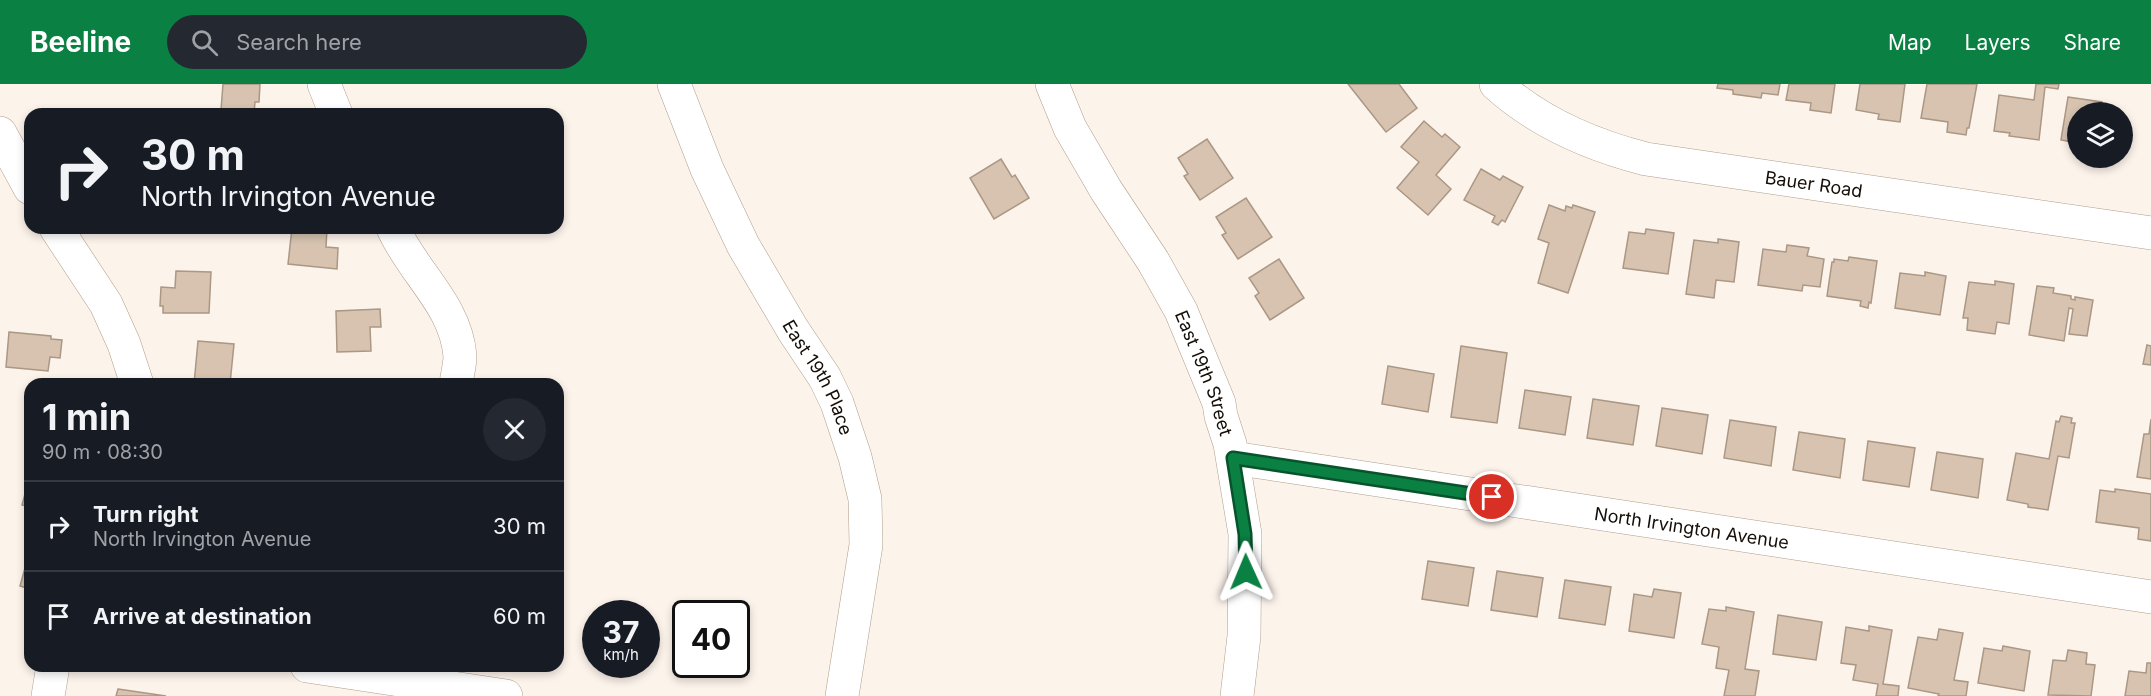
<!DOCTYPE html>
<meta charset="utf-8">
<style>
:root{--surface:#171b24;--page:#242831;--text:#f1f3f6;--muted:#9ea1a6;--line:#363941;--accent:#0b8043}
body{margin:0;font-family:Inter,sans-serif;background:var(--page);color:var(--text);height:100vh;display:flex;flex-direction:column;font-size:22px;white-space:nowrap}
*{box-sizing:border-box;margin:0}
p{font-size:20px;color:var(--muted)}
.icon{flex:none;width:33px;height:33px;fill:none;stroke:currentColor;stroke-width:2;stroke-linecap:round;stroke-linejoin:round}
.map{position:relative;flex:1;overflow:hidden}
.sheet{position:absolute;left:24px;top:294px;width:540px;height:294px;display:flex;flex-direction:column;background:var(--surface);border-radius:18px;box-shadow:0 3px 9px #0003}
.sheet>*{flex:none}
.guide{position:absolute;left:24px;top:24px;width:540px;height:126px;border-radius:18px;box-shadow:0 3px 9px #0003;background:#171b24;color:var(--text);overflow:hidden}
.buttons{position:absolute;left:2067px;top:18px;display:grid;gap:12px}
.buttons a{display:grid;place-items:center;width:66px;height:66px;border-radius:50%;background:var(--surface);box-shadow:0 3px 9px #0003;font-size:30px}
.speed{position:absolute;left:582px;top:516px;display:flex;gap:12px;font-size:30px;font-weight:700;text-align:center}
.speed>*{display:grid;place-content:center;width:78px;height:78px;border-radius:50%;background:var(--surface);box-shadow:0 3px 9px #0003;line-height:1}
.speed small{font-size:15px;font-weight:400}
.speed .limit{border:3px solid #111;border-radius:9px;background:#fff;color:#111}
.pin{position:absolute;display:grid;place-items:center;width:51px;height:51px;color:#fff;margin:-26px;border:3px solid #fff;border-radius:50%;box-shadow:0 2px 6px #0007}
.me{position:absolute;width:66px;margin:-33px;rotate:359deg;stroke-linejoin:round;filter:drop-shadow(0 0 4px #0008)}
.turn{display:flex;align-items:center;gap:21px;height:126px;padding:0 18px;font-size:27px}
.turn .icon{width:78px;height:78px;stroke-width:2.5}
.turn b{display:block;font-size:42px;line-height:51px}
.round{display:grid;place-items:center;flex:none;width:63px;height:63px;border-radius:32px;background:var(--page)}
.head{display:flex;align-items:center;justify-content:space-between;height:102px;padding:0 18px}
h1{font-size:36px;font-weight:700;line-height:45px}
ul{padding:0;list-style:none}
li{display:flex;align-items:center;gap:18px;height:90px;padding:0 18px;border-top:2px solid var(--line)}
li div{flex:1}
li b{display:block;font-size:22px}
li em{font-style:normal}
header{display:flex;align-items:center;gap:36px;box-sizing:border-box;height:84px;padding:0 30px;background:var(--accent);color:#fff}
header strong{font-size:28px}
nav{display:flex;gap:33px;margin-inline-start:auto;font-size:21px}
.search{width:420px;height:54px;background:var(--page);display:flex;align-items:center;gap:15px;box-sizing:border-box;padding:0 21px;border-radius:33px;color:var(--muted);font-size:22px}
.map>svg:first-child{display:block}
.building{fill:#d7c3b0;stroke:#aa9784;stroke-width:1.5}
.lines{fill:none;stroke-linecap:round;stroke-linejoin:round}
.minor-casing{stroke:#b19d8b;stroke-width:34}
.minor{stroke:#fff;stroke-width:33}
.route-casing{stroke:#07532c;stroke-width:15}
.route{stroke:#0b8043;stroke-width:10}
.labels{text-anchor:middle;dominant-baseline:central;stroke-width:6;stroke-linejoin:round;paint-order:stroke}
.street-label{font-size:18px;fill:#150e08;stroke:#fff}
</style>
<header>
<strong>Beeline</strong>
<div class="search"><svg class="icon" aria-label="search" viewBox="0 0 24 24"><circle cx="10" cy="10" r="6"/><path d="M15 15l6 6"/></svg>Search here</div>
<nav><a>Map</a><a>Layers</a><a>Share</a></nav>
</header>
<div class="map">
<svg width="2151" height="612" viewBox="0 0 2151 612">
<rect width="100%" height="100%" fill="#fcf3eb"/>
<g class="building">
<polygon points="223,0 260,0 259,18 255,18 254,29 221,26"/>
<polygon points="1348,0 1399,0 1417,24 1386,48"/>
<polygon points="1718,0 1780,0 1778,11 1762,9 1761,14 1733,10 1733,6 1717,4"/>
<polygon points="1789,0 1835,0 1831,29 1810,26 1811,19 1786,16"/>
<polygon points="1860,0 1905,0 1900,38 1878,35 1879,30 1856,26"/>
<polygon points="1927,0 1977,0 1969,44 1967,44 1966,51 1947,48 1948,38 1921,34"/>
<polygon points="2036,0 2059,0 2058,5 2045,3 2039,56 2009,52 2010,49 1994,47 1999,11 2034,16"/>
<polygon points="2068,13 2102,18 2101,28 2078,28 2078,59 2061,56"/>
<polygon points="69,27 129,30 68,30"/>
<polygon points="1424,37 1442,53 1445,50 1460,63 1436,91 1451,105 1428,131 1397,104 1419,78 1401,63"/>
<polygon points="1207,55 1233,94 1200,116 1184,92 1188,90 1178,74"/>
<polygon points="1001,75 1012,93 1015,91 1029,114 994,135 970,94"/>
<polygon points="1481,85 1500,96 1503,92 1523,103 1505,138 1502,136 1498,141 1492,138 1495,132 1464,116"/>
<polygon points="1246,114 1272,153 1238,175 1222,151 1226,149 1216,133"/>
<polygon points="1549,121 1565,127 1566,122 1572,124 1573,121 1595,128 1568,209 1538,199 1549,159 1538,155"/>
<polygon points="292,144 327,144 326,163 338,164 337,185 288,180"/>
<polygon points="1646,145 1674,149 1668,190 1623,184 1629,148 1645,150"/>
<polygon points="1718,155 1739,158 1734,198 1716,196 1714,214 1686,210 1694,156 1718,159"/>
<polygon points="1787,161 1809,164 1807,172 1824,175 1820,203 1803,201 1802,207 1758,201 1763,165 1786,168"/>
<polygon points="1849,173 1877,177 1871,219 1869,218 1868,224 1860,222 1861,217 1827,212 1832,178 1834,178 1834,175 1848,177"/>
<polygon points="1279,175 1304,214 1270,236 1255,212 1259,209 1249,194"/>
<polygon points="176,187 211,188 209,229 163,229 163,222 160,222 161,203 175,204"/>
<polygon points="1925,188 1946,192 1940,231 1895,224 1900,189 1925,192"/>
<polygon points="1995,197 2014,200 2009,240 1997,238 1995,250 1967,246 1968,234 1963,234 1969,198 1995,201"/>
<polygon points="2037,202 2054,204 2053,209 2071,212 2071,215 2075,216 2075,213 2093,216 2087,252 2069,250 2073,225 2069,224 2064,257 2029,251"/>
<polygon points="380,225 381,243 370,243 371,267 337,268 336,227"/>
<polygon points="9,248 51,252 51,255 62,256 60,274 50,273 48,287 6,283"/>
<polygon points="198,257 234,260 230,300 194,300"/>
<polygon points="2147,261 2151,262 2151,281 2143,280"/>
<polygon points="1461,262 1507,269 1497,339 1451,333"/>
<polygon points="1388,282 1434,290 1428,328 1382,320"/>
<polygon points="373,295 405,299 372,300"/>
<polygon points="1525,306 1571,313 1565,351 1519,344"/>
<polygon points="1593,315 1639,322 1633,361 1587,354"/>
<polygon points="1662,324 1708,331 1702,370 1656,362"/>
<polygon points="2061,332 2072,334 2071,339 2075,339 2069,374 2058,372 2048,426 2028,423 2028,420 2007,416 2016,369 2049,375 2056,337 2059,338"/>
<polygon points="2151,335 2151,395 2137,393 2144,350 2149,350"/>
<polygon points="1730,336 1776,343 1771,382 1724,374"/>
<polygon points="1799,348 1845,355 1840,394 1793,386"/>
<polygon points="1868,357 1915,364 1909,403 1863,396"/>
<polygon points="1937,368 1983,375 1978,414 1931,406"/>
<polygon points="30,392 30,423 22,421"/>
<polygon points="2115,405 2151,410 2151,457 2138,455 2139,444 2096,438 2100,406 2115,408"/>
<polygon points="30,466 30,505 20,502"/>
<polygon points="1428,477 1474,484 1468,522 1422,515"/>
<polygon points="1497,487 1543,494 1537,533 1491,526"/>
<polygon points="1565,496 1611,503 1605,541 1559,534"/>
<polygon points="1654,505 1681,509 1674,554 1629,547 1634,510 1652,513"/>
<polygon points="1726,523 1754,528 1745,585 1759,587 1755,612 1724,612 1729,586 1716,584 1719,563 1702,560 1709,525 1726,527"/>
<polygon points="1778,531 1822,538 1816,576 1773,570"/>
<polygon points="1869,542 1892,546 1883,600 1899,602 1898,612 1876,612 1878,600 1853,596 1856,581 1841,579 1846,543 1869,547"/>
<polygon points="1939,545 1963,549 1954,596 1968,598 1966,612 1938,612 1939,610 1908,604 1918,553 1937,556"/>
<polygon points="2003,562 2030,567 2024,607 1978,599 1984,564 2002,567"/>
<polygon points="2068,566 2087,569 2086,580 2095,581 2091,612 2048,611 2053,576 2066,577"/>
<polygon points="2147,579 2151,579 2151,612 2125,612 2129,587 2146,589"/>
<polygon points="118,605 166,612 116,612"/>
</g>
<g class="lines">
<g class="minor-casing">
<g id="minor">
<polyline points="324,0 336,30"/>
<path id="s1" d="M 674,0 L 707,85 L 743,161 L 793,246 L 825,294 L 837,319 L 855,373 L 865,415 L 866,461 L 842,612"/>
<path id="s2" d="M 1052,0 L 1070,44 L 1106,106 L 1153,177 L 1181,227 L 1219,319 L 1221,332 L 1230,360 L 1245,450 L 1244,552 L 1237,612"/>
<path id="s3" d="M 1496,0 C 1539,39 1591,61 1646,75 L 2151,149"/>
<polyline points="0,49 30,104"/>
<polyline points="56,144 106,220 124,260 137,300"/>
<path d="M 393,144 C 413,189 456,221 460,272 C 460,281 457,291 456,300"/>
<path id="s4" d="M 1233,374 L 2151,513"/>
<polyline points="307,582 506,612"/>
<polyline points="48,612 53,582"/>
</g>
</g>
<use href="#minor" class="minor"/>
</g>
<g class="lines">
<g class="route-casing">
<polyline id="route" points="1246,488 1245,450 1233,374 1492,413"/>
</g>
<use href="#route" class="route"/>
</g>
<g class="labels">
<g class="street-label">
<text stroke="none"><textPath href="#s3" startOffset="339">Bauer Road</textPath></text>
<text stroke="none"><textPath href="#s2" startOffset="328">East 19th Street</textPath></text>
<text stroke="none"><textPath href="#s1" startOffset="328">East 19th Place</textPath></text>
<text stroke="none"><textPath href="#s4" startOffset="464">North Irvington Avenue</textPath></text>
</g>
</g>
</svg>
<div class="buttons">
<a><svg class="icon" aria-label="layers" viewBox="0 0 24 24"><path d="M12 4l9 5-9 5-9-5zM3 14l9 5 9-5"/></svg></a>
</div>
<div class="speed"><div>37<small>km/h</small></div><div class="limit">40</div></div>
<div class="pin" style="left:1492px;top:413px;background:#d93025"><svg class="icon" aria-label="arrive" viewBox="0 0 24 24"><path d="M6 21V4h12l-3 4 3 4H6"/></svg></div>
<svg class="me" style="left:1246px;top:488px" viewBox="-20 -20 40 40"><path d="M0-17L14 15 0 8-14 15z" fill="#0b8043" stroke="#fff" stroke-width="4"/></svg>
<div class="guide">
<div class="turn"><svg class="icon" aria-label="right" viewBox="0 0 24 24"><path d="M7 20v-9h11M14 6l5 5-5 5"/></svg><div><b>30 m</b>North Irvington Avenue</div></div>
</div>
<section class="sheet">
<div class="head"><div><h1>1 min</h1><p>90 m · 08:30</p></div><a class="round"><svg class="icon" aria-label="close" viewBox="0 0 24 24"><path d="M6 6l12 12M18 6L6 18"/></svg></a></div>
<ul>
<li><svg class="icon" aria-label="right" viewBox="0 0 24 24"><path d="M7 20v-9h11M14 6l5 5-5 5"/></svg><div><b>Turn right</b><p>North Irvington Avenue</p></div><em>30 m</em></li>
<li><svg class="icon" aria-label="arrive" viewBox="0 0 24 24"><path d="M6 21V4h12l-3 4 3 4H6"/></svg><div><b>Arrive at destination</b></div><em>60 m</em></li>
</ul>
</section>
</div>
